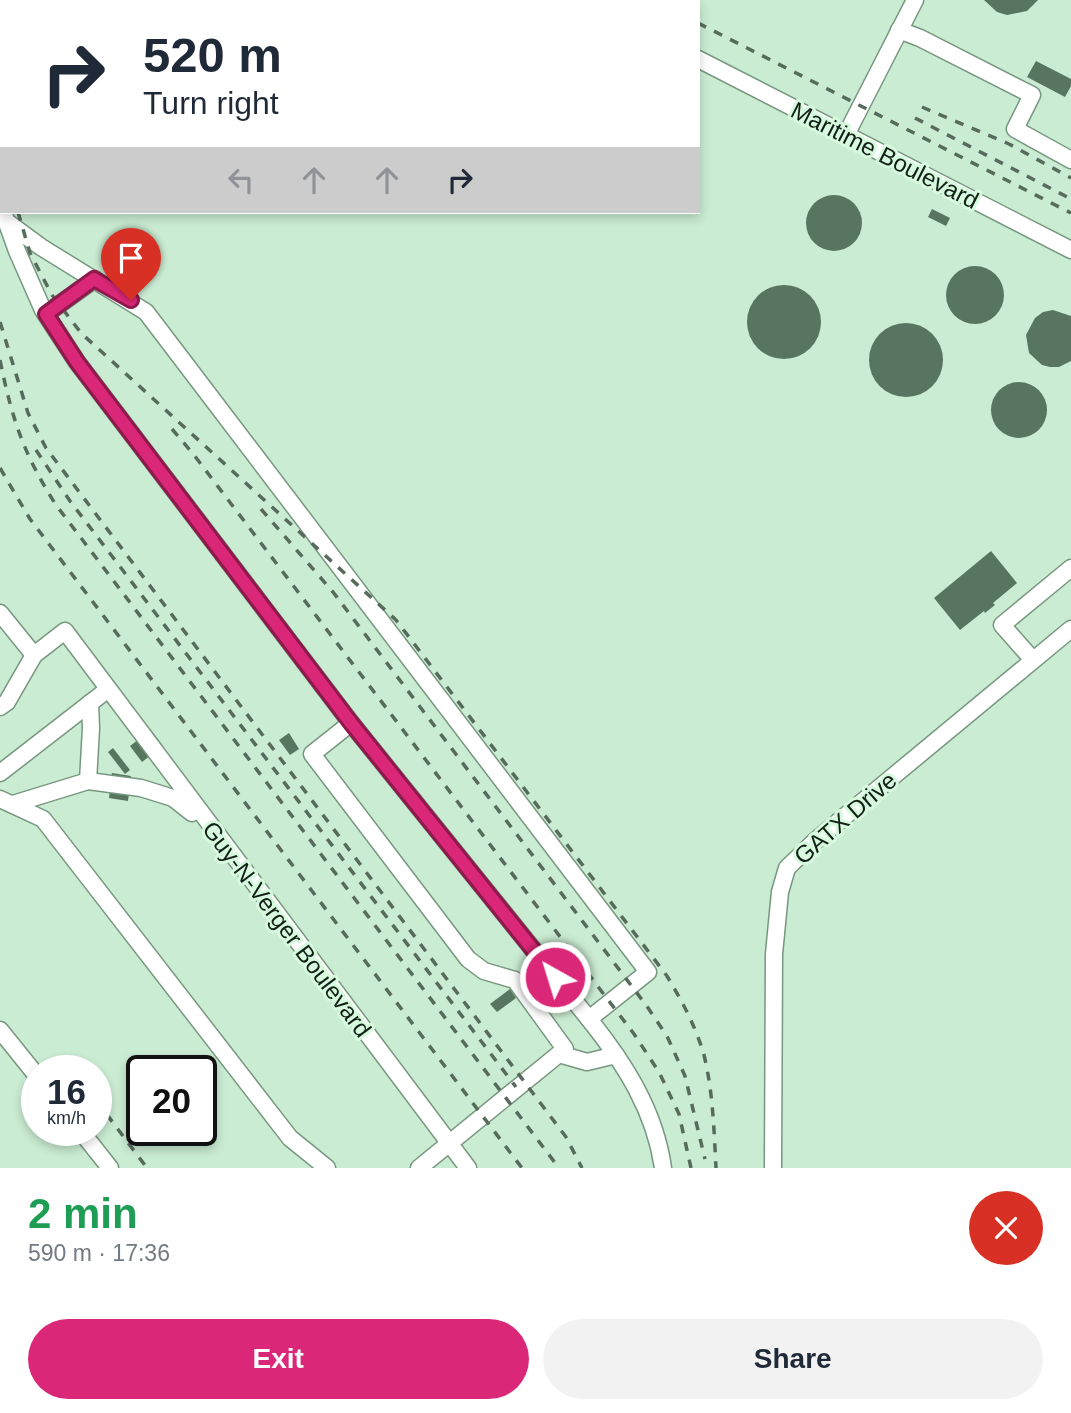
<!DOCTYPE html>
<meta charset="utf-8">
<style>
:root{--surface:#fff;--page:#f2f2f3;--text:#1f2937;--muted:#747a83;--accent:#db2777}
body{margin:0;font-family:Arial,sans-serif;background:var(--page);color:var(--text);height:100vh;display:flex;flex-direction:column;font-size:26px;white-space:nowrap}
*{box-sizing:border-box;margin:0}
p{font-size:23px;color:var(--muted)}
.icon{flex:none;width:38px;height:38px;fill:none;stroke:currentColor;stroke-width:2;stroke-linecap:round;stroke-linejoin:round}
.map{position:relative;height:1168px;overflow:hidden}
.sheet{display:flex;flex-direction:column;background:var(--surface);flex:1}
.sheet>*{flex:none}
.top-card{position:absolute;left:0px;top:0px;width:700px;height:214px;box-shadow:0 4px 10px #0003;background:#fff;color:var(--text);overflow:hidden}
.speed{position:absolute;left:21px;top:1055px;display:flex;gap:14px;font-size:35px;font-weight:700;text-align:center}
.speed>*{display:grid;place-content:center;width:91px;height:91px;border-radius:50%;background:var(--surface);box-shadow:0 4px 10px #0003;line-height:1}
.speed small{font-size:18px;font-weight:400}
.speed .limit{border:4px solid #111;border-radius:10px;background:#fff;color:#111}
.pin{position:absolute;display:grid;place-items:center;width:60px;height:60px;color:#fff;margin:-72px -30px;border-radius:50% 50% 50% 0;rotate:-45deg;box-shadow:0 0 7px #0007}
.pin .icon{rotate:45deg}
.me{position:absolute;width:77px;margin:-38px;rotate:321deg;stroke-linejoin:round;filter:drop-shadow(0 0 5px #0008)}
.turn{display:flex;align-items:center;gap:24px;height:147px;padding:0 28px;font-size:32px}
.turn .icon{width:91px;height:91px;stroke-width:2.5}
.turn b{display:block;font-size:49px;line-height:60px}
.lanes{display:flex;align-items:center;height:66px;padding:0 28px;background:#0003;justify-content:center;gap:35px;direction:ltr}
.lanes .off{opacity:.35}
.round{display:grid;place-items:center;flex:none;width:74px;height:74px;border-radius:37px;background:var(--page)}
.head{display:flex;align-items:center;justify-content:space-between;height:119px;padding:0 28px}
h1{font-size:42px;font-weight:600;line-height:52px;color:#1e9e55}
.button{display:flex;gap:14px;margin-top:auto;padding:14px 28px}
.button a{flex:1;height:80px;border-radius:42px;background:var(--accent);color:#fff;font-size:28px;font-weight:600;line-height:80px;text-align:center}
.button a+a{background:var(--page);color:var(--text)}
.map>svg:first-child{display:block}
.building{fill:#58765f}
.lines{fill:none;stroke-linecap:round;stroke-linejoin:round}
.minor-casing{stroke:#77977f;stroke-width:19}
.minor{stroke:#fff;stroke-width:16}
.rail{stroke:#576b5c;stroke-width:3.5;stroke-dasharray:9 9;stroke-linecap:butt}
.route-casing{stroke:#8e194d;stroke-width:18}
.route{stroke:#db2777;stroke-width:12}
.labels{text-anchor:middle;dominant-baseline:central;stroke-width:6;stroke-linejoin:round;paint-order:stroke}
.street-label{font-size:24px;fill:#142017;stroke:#d7fadf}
</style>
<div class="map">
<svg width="1071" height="1168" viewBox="0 0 1071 1168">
<rect width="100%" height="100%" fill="#caecd2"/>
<g class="building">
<polygon points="984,0 1038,0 1027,11 1007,15 997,12"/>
<polygon points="1036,61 1071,79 1071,86 1065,97 1027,77"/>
<circle cx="834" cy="223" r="28"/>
<polygon points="932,209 950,218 946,226 928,217"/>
<circle cx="975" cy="295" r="29"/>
<circle cx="784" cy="322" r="37"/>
<polygon points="1053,310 1071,316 1071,361 1059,367 1050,367 1042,365 1029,353 1026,335 1035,318 1043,312"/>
<circle cx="906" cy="360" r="37"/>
<circle cx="1019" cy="410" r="28"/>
<polygon points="991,551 1017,583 993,603 995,605 985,613 984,611 960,630 934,598"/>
<polygon points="151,730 163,746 142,762 130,746"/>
<polygon points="289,733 299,749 290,755 279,740"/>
<polygon points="113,748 130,770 125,774 108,752"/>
<polygon points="112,773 131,776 128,801 109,798"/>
<polygon points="510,989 516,998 497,1012 490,1004"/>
</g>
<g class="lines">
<g class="minor-casing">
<g id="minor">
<polyline points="15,0 15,2"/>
<polyline points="582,0 586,2"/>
<polyline points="899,30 920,38 1032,95 1015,129 1071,160"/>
<polyline points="698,59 1071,250"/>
<polyline points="0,89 2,83"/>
<polyline points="846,135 915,0"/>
<path d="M 3,212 L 17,251 L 43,310 L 77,362 L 351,723 L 589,1019 C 625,1064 655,1111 663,1168"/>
<polyline points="7,222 41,247 146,312 648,972 589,1019"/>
<polyline points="46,314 95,279"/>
<polyline points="0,613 34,655"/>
<polyline points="1033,660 1002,625 1071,568"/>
<polyline points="0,707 7,702 34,655 65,631 468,1168"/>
<polyline points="351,723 312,754 468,959 484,971 515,980 565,1049 419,1168"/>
<polyline points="0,773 107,690"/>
<polyline points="88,781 91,728 90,703"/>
<polyline points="0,799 43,819 290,1138 327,1168"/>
<polyline points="13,804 88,781 141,788 173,798 192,813"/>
<polyline points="0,1030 37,1076"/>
<polyline points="559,1054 587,1062 616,1055"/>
<polyline points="80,1130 110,1168"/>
<polyline points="773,1168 774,954 780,892 787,868 815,841 1071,629"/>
</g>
</g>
<use href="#minor" class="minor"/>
<g class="rail">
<polyline points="654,0 657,2"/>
<polyline points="7,2 8,0"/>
<polyline points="51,2 52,0"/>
<polyline points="0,18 2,13"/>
<polyline points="698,23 1071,213"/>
<polyline points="922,107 1009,144 1071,178"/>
<polyline points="915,118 1071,199"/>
<path d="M 18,212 L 30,253 L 52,295 L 81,333 L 396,620 L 667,976 C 682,1001 696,1027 704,1055 C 713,1092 714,1130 716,1168"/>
<polyline points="0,322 28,413 46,448 566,1137 582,1168"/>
<path d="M 0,360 C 12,419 23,453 56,505 L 559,1168"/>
<polyline points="172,429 194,455 634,1034 659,1072 679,1114 691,1168"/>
<polyline points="36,450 70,501 516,1087"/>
<polyline points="0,468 30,519 522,1168"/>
<polyline points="261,509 333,592 646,1005 667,1036 685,1076 705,1159"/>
<polyline points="74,1070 74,1071"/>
<polyline points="96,1100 147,1168"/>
</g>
</g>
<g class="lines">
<g class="route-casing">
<polyline id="route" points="131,300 94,279 46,314 77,362 351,723 555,977"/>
</g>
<use href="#route" class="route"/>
</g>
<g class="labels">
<g class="street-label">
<text transform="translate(885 155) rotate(27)">Maritime Boulevard</text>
<text transform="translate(845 818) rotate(-41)">GATX Drive</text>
<text transform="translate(287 929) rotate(53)">Guy-N-Verger Boulevard</text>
</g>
</g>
</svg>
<div class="speed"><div>16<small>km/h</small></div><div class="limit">20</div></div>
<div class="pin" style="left:131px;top:300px;background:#d93025"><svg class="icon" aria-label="arrive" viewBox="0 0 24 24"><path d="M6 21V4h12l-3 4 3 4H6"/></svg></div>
<svg class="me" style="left:555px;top:977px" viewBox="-20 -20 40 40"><circle r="17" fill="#db2777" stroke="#fff" stroke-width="3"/><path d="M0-11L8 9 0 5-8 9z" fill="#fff"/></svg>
<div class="top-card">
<div class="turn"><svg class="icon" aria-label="right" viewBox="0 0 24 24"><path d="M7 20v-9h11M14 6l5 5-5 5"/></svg><div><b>520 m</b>Turn right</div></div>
<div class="lanes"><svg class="icon off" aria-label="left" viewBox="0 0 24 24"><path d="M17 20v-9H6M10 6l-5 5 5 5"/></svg><svg class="icon off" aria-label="ahead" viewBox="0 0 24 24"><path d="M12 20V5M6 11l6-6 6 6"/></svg><svg class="icon off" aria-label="ahead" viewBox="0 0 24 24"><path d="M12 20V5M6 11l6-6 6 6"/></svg><svg class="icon" aria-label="right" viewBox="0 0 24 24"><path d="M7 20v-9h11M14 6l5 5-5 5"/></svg></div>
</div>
</div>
<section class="sheet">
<div class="head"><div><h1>2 min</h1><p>590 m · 17:36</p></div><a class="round" style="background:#d93025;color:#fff"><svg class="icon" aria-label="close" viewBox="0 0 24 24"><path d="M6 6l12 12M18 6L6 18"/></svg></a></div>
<div class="button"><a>Exit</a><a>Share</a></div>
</section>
